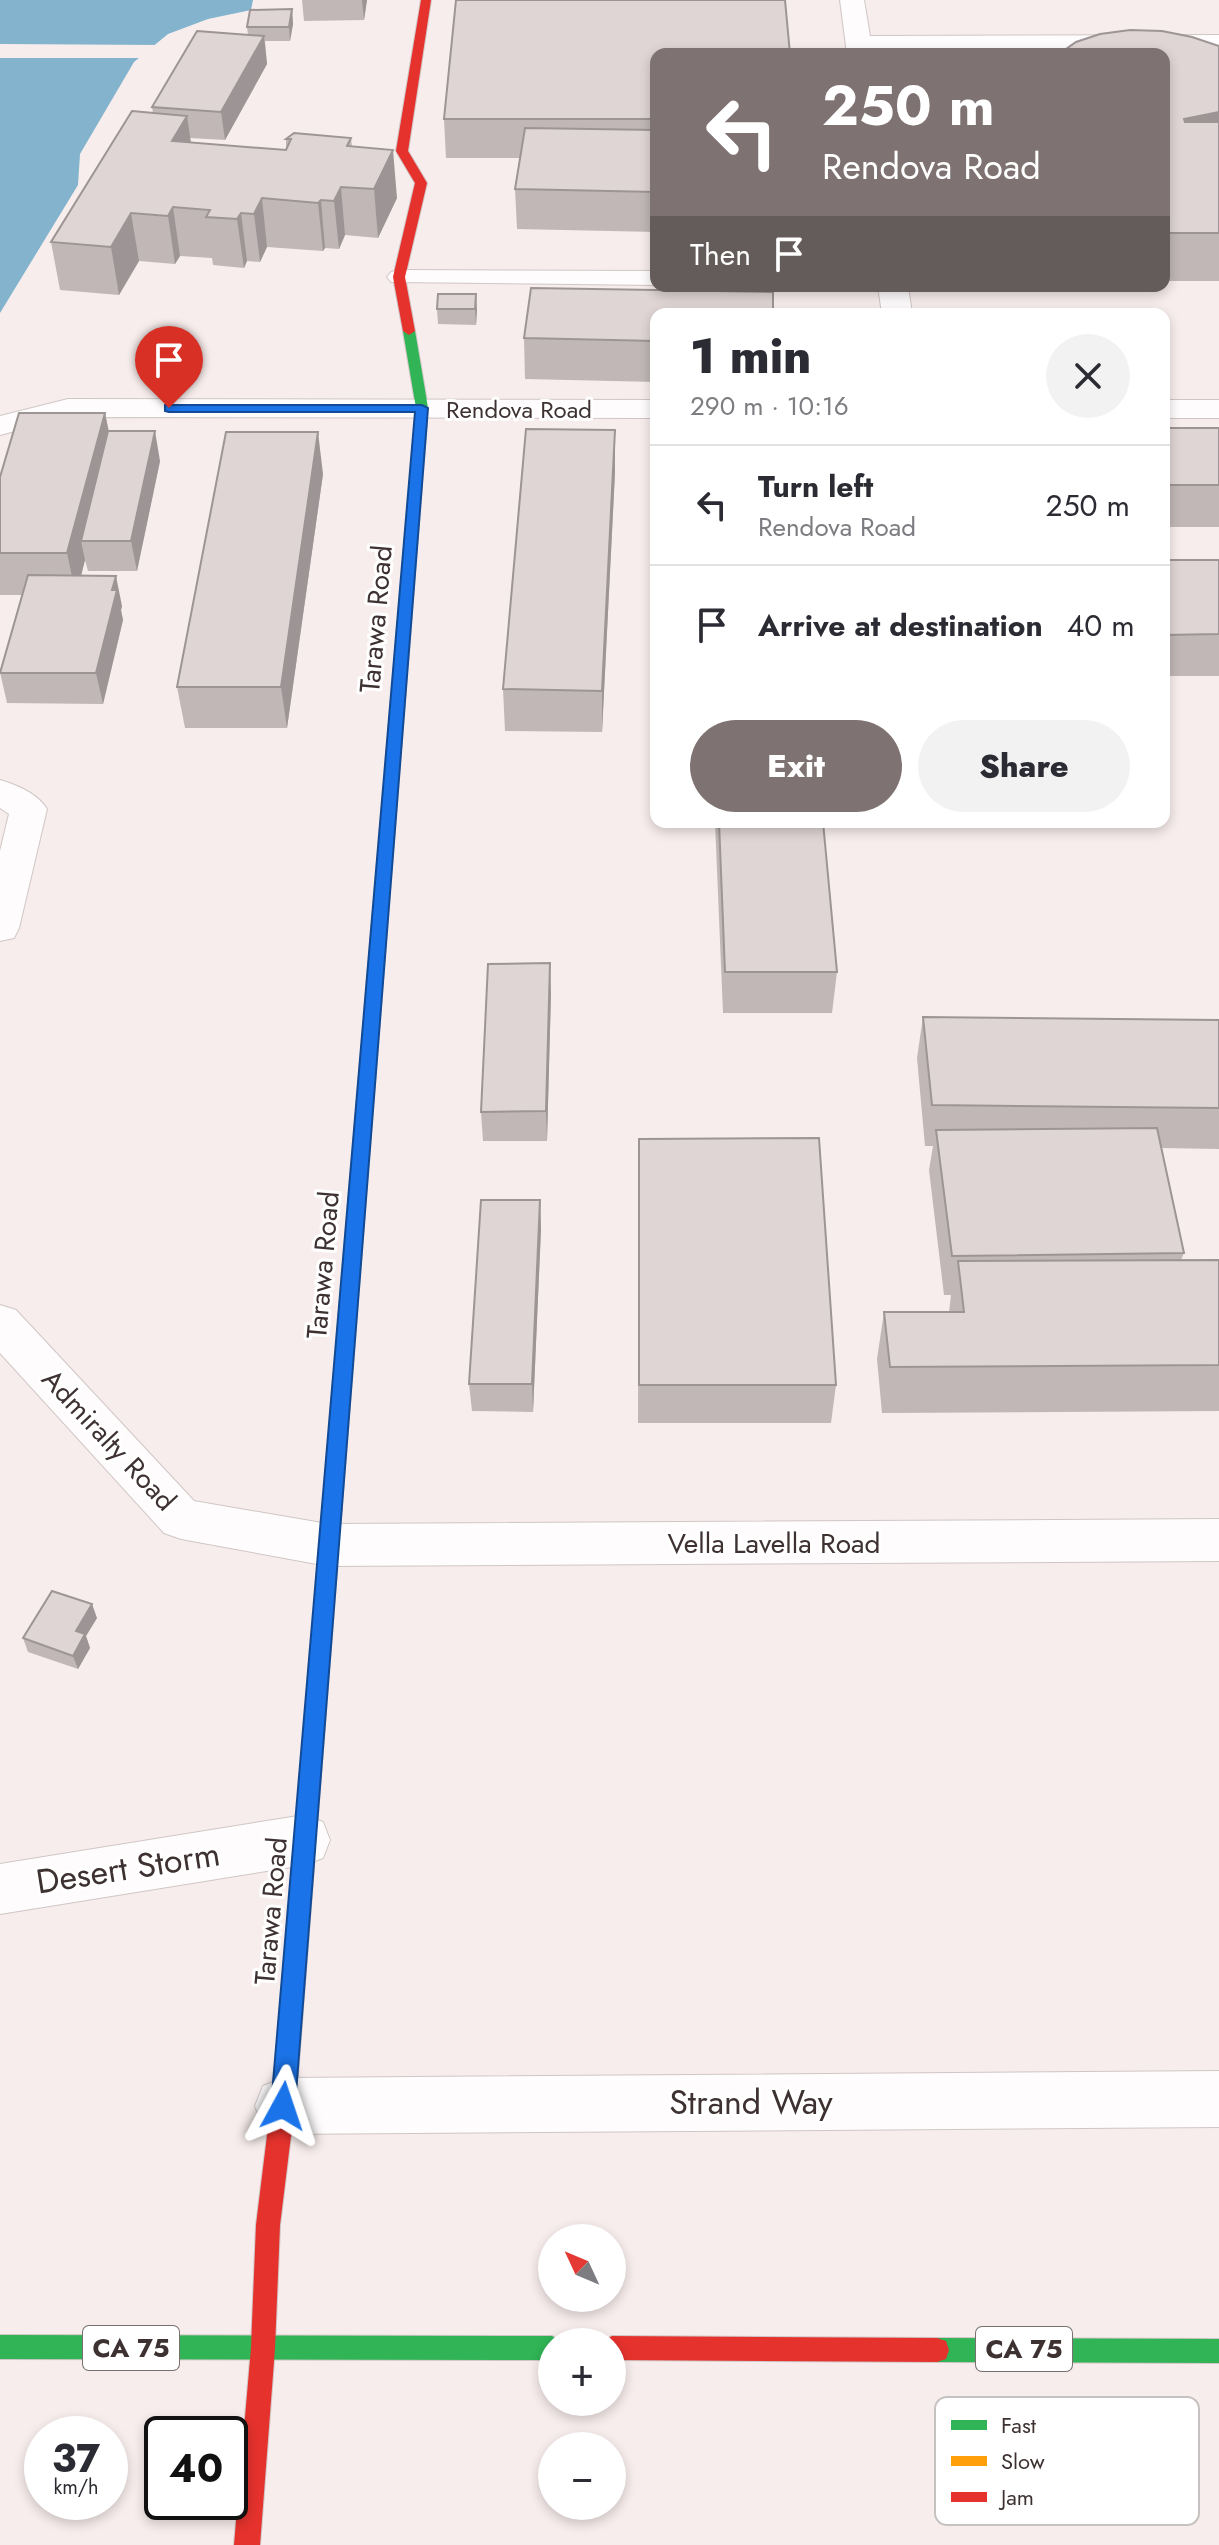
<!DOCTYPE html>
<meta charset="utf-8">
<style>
:root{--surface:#fff;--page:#f2f2f3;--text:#2b2b33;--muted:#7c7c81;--line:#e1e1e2;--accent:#7e7372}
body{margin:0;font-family:Jost,sans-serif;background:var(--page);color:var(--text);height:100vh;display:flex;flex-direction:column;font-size:30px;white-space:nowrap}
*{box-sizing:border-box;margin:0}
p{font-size:26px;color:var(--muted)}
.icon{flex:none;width:44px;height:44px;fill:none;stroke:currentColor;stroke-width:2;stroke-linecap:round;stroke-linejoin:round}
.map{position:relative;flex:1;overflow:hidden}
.drawer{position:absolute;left:650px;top:308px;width:520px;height:520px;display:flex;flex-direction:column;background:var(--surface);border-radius:16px;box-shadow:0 4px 12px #0003}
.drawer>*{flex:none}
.top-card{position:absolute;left:650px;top:48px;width:520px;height:244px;border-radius:16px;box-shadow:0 4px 12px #0003;background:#7e7372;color:#fff;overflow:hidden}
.needle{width:52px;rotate:314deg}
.buttons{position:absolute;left:538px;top:2224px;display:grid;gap:16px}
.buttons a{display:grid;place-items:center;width:88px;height:88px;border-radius:50%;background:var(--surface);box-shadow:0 4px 12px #0003;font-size:40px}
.speed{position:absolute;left:24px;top:2416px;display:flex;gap:16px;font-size:40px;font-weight:700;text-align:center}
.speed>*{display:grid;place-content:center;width:104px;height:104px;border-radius:50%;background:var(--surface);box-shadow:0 4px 12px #0003;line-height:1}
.speed small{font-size:20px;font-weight:400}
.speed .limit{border:4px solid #111;border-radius:12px;background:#fff;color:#111}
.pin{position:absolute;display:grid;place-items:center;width:68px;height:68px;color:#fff;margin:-82px -34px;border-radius:50% 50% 50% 0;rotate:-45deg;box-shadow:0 0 8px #0007}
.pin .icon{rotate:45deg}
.me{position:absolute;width:88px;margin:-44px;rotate:5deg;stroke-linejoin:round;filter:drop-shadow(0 0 6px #0008)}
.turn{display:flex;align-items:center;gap:28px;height:168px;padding:0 40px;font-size:36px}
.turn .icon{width:104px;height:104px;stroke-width:2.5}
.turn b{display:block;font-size:56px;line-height:68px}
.then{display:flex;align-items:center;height:76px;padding:0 40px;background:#0003;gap:16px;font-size:30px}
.round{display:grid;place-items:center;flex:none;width:84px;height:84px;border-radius:42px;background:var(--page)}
.headline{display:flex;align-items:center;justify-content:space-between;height:136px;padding:0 40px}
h1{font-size:48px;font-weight:800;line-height:60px}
.action{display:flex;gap:16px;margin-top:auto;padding:16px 40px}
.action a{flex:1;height:92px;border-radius:48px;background:var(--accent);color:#fff;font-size:32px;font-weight:800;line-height:92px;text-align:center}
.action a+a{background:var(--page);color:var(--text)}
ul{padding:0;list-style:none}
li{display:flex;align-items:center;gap:24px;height:120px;padding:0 40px;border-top:2px solid var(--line)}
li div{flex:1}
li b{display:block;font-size:30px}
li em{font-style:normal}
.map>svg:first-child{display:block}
.water{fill:#83b3cd}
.pier{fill:#f7edec}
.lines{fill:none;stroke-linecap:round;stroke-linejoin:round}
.lane-casing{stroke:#d0c6c6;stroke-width:2}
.street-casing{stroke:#d0c6c6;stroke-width:2}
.fast-casing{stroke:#d0c6c6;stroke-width:2}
.slow-casing{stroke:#d0c6c6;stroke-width:2}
.jam-casing{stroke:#d0c6c6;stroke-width:2}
.lane{fill:#fefcfc;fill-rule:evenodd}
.street{fill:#fefcfc;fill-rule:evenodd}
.fast{fill:#30b455;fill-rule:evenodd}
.slow{fill:#ff9f0a;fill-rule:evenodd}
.jam{fill:#e5322d;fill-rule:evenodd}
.wall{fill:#c1b7b7}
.shaded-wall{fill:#9d9595}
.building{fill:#e0d5d5;stroke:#9d9595;stroke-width:2}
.route{fill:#1a73e8;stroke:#114b97;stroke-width:2}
.labels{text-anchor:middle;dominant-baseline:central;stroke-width:6;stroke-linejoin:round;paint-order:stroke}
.far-street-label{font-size:24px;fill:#3d3231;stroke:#fff}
.shield{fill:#fff;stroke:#77706f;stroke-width:2}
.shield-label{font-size:26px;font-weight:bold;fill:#3d3231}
.street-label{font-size:28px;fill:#3d3231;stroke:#fff}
.near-street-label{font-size:34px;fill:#3d3231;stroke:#fff}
.key{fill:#fff;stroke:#c5c2c1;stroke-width:2}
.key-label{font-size:22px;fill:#3d3231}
</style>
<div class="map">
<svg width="1219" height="2545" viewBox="0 0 1219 2545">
<rect width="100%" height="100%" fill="#f7edec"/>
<polygon class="water" points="0,0 253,0 251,10 208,19 168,34 134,62 80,154 78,185 0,313"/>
<polygon class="pier" points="0,44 162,45 146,58 0,58"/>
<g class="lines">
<g class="lane-casing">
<polygon id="lane" points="399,270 656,271 656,285 391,282 387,277 391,272"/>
</g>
<g class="street-casing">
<g id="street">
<polygon points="840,0 864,0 870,36 1219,35 1219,51 847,54"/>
<polygon points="878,286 908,286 912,314 882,314"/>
<polygon points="68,399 656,400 656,418 69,417 0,435 0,416"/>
<rect x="1164" y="400" width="55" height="18"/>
<path d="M 0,780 C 17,785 38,794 47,809 L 19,928 L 14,938 L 0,941 L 0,851 L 9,814 L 0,808 Z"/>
<polygon points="0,1305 16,1310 194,1501 328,1524 1219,1519 1219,1561 328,1566 181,1539 164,1533 0,1353"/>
<polygon points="304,1815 323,1822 330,1840 323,1858 304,1865 0,1914 0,1864"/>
<polygon points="1219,2071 1219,2127 283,2134 263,2126 255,2106 263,2086 283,2078"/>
</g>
</g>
<g class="fast-casing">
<g id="fast">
<polygon points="409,327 415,331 428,408 405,699 398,704 391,699 416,408 403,331"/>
<polygon points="0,2335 552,2336 562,2342 552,2342 552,2360 0,2359"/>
<polygon points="937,2338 1219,2339 1219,2363 937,2362 928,2359 925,2350 928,2341"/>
</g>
</g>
<g class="slow-casing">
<g id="slow">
<polygon points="398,694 405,699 359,1286 356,1291 344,1291 341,1286 391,699"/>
<polygon points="320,1650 327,1653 330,1659 297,2087 293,2095 285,2099 277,2095 273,2087 310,1659 313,1653"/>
</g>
</g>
<g class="jam-casing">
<g id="jam">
<polygon points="421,0 431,0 408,151 427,183 405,277 415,331 409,335 403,331 393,277 415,183 396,151"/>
<polygon points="350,1279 356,1281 359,1286 330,1659 327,1665 320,1668 313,1665 310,1659 341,1286 344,1281"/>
<polygon points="285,2075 293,2079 297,2087 280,2225 275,2348 260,2545 234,2545 251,2348 256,2225 273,2087 277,2079"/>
<polygon points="612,2336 937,2338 946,2341 949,2350 946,2359 937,2362 612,2360 612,2342 602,2342"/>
</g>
</g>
<use href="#lane" class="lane"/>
<use href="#street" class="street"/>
<use href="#fast" class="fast"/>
<use href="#slow" class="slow"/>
<use href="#jam" class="jam"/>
</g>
<g class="wall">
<polygon points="302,0 367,0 364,20 304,21"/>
<polygon points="292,9 293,24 290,41 265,41 267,64 225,140 190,138 191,142 286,150 286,139 351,138 352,147 397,198 378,238 345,235 339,249 325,248 323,251 267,247 260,262 247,261 244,268 213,265 212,258 180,256 175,264 139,261 119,295 60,290 51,242 153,113 152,107 248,35 247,27"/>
<polygon points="1219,46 1219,281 1164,281 1164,54"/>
<polygon points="656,54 656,232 517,229 515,189 520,158 446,158 444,119"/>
<polygon points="437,309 477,309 476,325 438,324"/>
<polygon points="656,314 656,382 525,379 524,338"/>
<polygon points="105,413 109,431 160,461 137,571 88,571 85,560 81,576 122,606 121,610 123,620 103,704 7,703 0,672 22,595 0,595 0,477"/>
<rect x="1164" y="428" width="55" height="99"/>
<polygon points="615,430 615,472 602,732 505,731 503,689"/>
<polygon points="323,474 287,728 185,728 177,687"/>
<rect x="1164" y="560" width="55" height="116"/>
<polygon points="715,822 823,822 837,972 832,1013 723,1013"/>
<polygon points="551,993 547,1141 483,1141 481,1112"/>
<polygon points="923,1017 1219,1020 1219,1149 1161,1148 1184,1253 1181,1260 1219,1260 1219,1411 882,1413 877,1359 884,1312 949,1312 951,1295 944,1295 929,1170 933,1146 925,1146 917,1058"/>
<polygon points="639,1139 836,1385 831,1423 638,1423"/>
<polygon points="540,1200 541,1229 533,1412 472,1411 469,1384"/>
<polygon points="97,1618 86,1636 90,1648 78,1669 28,1652 23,1638"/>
</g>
<g class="shaded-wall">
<polygon points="362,0 367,0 364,20"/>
<polygon points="292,9 293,24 290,41 289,27"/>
<polygon points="264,36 267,64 225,140 221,112"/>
<polygon points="1219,112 1219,155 1174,166 1184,119"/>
<polygon points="187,116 194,163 172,141"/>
<polygon points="393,150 397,198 378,238 374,189"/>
<polygon points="341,187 345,235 339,249 334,201"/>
<polygon points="262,198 267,247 260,262 254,214"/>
<polygon points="321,200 325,248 323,251 318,203"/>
<polygon points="173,207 180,256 175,264 168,216"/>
<polygon points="131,213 139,261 119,295 111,247"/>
<polygon points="241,213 247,261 244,268 237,219"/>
<polygon points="476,294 477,309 476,325 475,309"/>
<polygon points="105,413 113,455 81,541 85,560 76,595 67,553"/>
<polygon points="615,430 615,472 602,732 602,691"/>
<polygon points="155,431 160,461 137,571 131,541"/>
<polygon points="318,432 323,474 287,728 281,687"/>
<polygon points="116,576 122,606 121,610 123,620 103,704 96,673 112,590"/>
<polygon points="550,963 551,993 547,1141 546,1111"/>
<polygon points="540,1200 541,1229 533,1412 532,1384"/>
<polygon points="92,1604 97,1618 86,1636 90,1648 78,1669 73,1656 76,1631"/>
</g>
<g class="building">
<polygon points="456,0 785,0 790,54 656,54 656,119 444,119"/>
<polygon points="292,9 289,27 247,27 250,10"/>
<polygon points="1130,30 1162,31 1192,37 1219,46 1219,112 1184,119 1185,122 1219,122 1219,233 1164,233 1164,54 1059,54 1076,42 1100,34"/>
<polygon points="197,31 264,36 221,112 152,107"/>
<polygon points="132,111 187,116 172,141 286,150 291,139 286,139 294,133 351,138 347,146 393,150 374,189 341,187 334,201 321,200 318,203 262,198 254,214 241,213 237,219 206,217 210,210 173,207 168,216 131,213 111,247 51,242"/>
<polygon points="525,128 656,130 656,192 515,189"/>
<polygon points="531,288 773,292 773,314 656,314 656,341 524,338"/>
<polygon points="438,294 476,294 475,309 437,309"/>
<polygon points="19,413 105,413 67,553 0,553 0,477"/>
<rect x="1164" y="428" width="55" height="57"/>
<polygon points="526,429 615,430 602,691 503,689"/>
<polygon points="108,431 155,431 131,541 81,541"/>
<polygon points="226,432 318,432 281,687 177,687"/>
<polygon points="1164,560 1219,560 1219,634 1164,635"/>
<polygon points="28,575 116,576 112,590 117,590 96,673 0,673"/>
<polygon points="719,822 823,822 837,972 725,972"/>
<polygon points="550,963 546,1111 481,1112 488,964"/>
<polygon points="923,1017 1219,1020 1219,1108 932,1105"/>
<polygon points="1157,1128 1184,1253 952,1256 936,1130"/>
<polygon points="819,1138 836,1385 639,1385 639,1139"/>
<polygon points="481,1200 540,1200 532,1384 469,1384"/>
<polygon points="1219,1260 1219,1365 890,1367 884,1312 964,1312 958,1261"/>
<polygon points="52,1591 92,1604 76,1631 85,1634 73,1656 23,1638"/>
</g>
<polygon class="route" points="165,405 422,405 428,408 295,2106 291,2114 283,2118 275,2114 271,2106 415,412 169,412 165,411"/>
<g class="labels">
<g class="far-street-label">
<text x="519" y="409">Rendova Road</text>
</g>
<g class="shield">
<rect x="83" y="2326" width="96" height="44" rx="6"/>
<rect x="976" y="2327" width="96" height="44" rx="6"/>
</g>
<g class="shield-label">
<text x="131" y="2348">CA 75</text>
<text x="1024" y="2349">CA 75</text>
</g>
<g class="street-label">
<text transform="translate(376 619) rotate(-85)">Tarawa Road</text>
<text transform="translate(323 1265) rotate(-85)">Tarawa Road</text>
<text transform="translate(109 1440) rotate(47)">Admiralty Road</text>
<text x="774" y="1543">Vella Lavella Road</text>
<text transform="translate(271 1911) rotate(-85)">Tarawa Road</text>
</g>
<g class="near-street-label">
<text transform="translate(128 1868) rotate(-9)">Desert Storm</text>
<text x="751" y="2102">Strand Way</text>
</g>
</g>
<rect x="935" y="2397" width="264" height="128" rx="12" class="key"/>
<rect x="951" y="2420" width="36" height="10" fill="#30b455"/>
<rect x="951" y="2456" width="36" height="10" fill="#ff9f0a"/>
<rect x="951" y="2492" width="36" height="10" fill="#e5322d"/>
<g class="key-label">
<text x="1001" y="2433">Fast</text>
<text x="1001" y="2469">Slow</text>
<text x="1001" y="2505">Jam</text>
</g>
</svg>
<div class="buttons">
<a><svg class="needle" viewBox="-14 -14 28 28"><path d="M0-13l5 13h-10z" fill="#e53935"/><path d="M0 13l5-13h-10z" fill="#7c7c81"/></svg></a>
<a>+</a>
<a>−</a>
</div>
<div class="speed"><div>37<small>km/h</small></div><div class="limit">40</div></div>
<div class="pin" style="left:169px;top:408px;background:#d93025"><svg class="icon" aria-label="arrive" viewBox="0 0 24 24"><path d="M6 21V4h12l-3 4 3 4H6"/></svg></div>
<svg class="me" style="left:283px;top:2106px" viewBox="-20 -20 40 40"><path d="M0-17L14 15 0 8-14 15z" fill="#1a73e8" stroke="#fff" stroke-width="4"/></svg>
<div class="top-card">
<div class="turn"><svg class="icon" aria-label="left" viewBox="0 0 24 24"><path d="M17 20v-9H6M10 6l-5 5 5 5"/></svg><div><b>250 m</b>Rendova Road</div></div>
<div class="then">Then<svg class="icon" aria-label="arrive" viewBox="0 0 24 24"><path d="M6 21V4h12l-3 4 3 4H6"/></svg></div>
</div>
<section class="drawer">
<div class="headline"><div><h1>1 min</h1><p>290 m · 10:16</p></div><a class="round"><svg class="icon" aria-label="close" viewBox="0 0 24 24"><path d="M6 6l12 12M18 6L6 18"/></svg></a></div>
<ul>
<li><svg class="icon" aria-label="left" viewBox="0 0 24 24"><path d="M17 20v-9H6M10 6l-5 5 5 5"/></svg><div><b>Turn left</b><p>Rendova Road</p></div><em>250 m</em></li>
<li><svg class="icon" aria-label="arrive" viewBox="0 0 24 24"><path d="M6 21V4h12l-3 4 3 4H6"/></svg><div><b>Arrive at destination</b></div><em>40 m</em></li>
</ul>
<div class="action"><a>Exit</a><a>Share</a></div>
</section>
</div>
